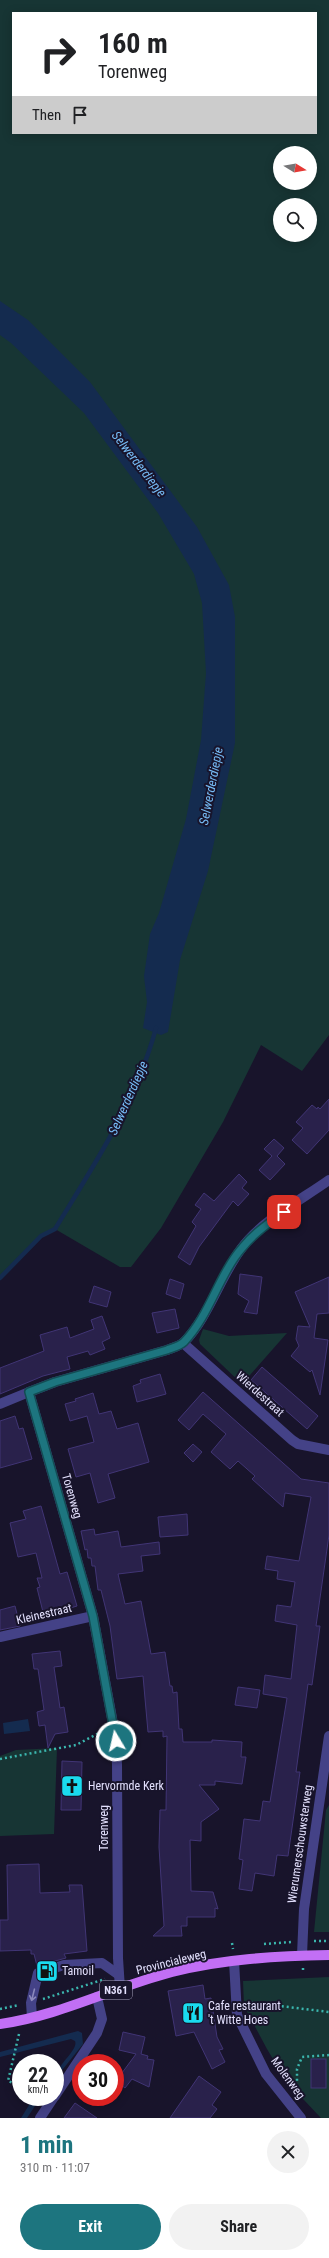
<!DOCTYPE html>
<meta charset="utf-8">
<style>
:root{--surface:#fff;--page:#f2f2f2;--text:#202124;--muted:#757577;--accent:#1d757f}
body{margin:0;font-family:"Roboto Condensed",sans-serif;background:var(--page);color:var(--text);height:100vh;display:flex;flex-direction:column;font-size:15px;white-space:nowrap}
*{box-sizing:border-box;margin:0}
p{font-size:13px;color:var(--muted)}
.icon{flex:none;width:22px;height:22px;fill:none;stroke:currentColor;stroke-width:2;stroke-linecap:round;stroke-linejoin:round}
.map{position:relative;height:2118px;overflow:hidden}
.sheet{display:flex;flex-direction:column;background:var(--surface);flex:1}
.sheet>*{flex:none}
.guide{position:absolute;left:12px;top:12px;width:305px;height:122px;border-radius:0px;box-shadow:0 2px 10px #0003;background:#fff;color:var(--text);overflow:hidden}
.needle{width:26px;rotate:101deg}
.tools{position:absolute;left:273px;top:146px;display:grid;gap:8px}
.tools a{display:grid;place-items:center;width:44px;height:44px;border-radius:50%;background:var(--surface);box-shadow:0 2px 10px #0003;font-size:20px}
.speed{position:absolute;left:12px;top:2054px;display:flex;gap:8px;font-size:20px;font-weight:700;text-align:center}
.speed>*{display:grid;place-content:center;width:52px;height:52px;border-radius:50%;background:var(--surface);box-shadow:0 2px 10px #0003;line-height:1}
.speed small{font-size:10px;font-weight:400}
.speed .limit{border:6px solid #d22;background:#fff;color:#111}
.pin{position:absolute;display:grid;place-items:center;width:34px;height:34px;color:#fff;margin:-17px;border-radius:8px;box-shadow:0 2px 6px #0006}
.me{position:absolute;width:44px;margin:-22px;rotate:351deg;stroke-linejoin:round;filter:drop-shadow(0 0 3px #0008)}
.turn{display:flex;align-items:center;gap:14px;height:84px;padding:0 20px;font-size:18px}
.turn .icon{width:52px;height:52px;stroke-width:2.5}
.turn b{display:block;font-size:28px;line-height:34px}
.then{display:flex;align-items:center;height:38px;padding:0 20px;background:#0003;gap:8px;font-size:15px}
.round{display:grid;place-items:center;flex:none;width:42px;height:42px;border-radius:21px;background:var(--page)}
.head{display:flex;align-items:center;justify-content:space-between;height:68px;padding:0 20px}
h1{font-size:24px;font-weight:700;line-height:30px;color:var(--accent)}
.cta{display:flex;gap:8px;margin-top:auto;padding:8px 20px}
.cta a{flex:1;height:46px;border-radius:24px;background:var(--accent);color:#fff;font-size:16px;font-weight:700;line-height:46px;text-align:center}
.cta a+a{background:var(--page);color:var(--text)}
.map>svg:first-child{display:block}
.green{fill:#173534;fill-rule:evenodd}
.water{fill:#142b4f}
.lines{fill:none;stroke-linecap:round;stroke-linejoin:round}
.stream{stroke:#142b4f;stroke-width:4.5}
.building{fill:#29214b;stroke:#413575}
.path{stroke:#3bb6ae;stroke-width:2.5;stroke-dasharray:2 3;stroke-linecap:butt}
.minor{stroke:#444287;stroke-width:10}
.major{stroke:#c26ff5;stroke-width:10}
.oneway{stroke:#8c89bc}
.route-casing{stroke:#134c53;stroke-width:10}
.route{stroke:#1d757f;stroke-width:7}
.labels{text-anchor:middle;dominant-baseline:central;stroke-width:4;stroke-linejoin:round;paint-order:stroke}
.shield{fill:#18142b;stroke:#a6a3be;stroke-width:1}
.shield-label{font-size:11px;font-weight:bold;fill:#e3e0fd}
.street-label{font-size:12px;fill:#e3e0fd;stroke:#18142b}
.poi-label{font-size:12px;fill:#e3e0fd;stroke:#18142b;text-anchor:start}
.water-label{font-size:13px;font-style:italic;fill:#76bbf5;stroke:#18142b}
</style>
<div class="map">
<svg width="329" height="2118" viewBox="0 0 329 2118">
<rect width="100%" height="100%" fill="#18142b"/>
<g class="green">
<path d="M 0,0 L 329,0 L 329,1035 L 302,1071 L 261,1045 L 223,1122 L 161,1228 L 131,1267 L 120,1267 L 55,1229 L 41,1236 L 0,1280 ZM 13,13 L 316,13 L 316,133 L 13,133 ZM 280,153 L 310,153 L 310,183 L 280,183 ZM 280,205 L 310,205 L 310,235 L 280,235 Z"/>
<polygon points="203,1329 229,1336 287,1333 242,1384 200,1344 199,1340"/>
<polygon points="57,1748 54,1834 0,1836 0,1756 16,1750"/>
<polygon points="329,1805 329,1932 314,1932 326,1810"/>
<polygon points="329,1977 329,2118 321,2118 286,2081 267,2049 244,2006 243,1981"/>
</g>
<g class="water">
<polygon points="0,301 28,320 90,382 197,527 229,585 235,617 235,743 208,871 180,960 168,1032 161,1035 143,1028 147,1002 144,976 150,934 159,913 186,819 201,740 206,673 202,603 194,574 158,513 84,413 11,343 0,335"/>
<polygon points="28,1719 30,1731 4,1734 3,1723"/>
<path d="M 78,2031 L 82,2033 L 83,2044 L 55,2079 C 55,2066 79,2050 75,2041 L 71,2039 L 0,2057 L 0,2052 Z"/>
<polygon points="34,2097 41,2097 27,2118 21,2118"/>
</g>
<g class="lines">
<path class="stream" d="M 0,1278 L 41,1236 L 55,1229 C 94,1165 136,1102 156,1028"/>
</g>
<g class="building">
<polygon points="329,1099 329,1130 307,1154 292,1140 303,1128 296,1122 312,1105 317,1109 318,1107 320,1109"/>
<polygon points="274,1139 284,1148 277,1156 285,1164 270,1180 259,1170 272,1156 264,1149"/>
<polygon points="239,1174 247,1182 242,1188 249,1194 238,1206 233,1201 199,1247 190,1265 178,1257 196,1226 192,1222 201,1209 195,1205 204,1193 214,1201"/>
<polygon points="240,1274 262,1277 257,1314 244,1312 249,1301 238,1294"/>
<polygon points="329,1277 329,1313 317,1314 314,1338 328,1340 320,1395 312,1370 310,1372 291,1356 299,1346 296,1339 298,1326 310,1327 295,1292"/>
<polygon points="170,1279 184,1284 180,1299 166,1294"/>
<polygon points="94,1286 111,1292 107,1307 89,1302"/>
<polygon points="175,1309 179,1328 157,1333 152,1313"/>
<polygon points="102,1316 110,1338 102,1342 105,1349 90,1355 88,1351 67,1357 70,1369 43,1376 0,1394 0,1368 44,1351 40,1335 67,1327 70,1338 94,1329 91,1320"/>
<polygon points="262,1367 318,1416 307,1429 251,1380"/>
<polygon points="160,1374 166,1394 137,1402 133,1386 141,1383 140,1380"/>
<polygon points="203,1392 301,1479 329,1483 329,1535 316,1626 320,1626 312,1685 308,1684 296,1772 300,1772 288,1856 277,1855 274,1876 255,1873 252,1891 239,1889 243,1860 239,1859 244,1819 260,1821 263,1801 270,1802 287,1698 263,1694 265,1675 291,1679 297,1625 275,1621 277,1605 291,1607 295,1582 277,1579 278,1571 265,1569 267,1556 299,1561 311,1497 285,1493 283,1507 252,1479 255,1476 238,1461 230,1469 211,1452 226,1434 203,1414 189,1430 178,1420"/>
<polygon points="93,1393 99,1414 111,1411 117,1429 138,1423 149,1462 108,1474 115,1498 98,1503 90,1473 76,1477 68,1449 94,1442 87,1416 70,1421 65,1404 76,1401 75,1399"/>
<polygon points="15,1416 19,1429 23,1428 32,1459 0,1468 0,1421"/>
<polygon points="193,1444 202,1452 193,1462 184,1453"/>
<polygon points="41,1506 60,1574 67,1572 77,1606 44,1616 37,1588 40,1587 37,1578 42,1578 36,1553 18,1557 10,1523 26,1519 23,1511"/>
<polygon points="187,1514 188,1535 160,1537 158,1517"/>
<polygon points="94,1529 95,1535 118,1531 121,1547 159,1542 160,1554 141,1556 143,1571 118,1574 125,1604 141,1601 151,1654 165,1652 170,1686 172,1686 173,1693 177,1692 179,1729 182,1729 183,1742 212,1742 212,1740 242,1742 241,1757 246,1757 242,1784 215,1781 215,1785 199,1785 219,1809 201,1822 201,1841 190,1840 191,1891 213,1892 218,1909 215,1908 215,1917 187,1917 187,1926 181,1926 182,1936 153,1936 164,1926 159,1847 160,1810 166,1810 167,1736 163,1737 163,1731 148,1732 143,1676 117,1679 110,1626 101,1590 98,1590 95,1566 92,1566 91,1558 88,1558 87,1549 85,1550 81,1531"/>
<polygon points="15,1606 20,1626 0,1630 0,1610"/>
<polygon points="60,1651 62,1666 54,1667 60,1708 64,1707 68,1732 55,1734 48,1748 45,1725 39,1726 37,1712 44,1710 38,1669 34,1669 32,1654"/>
<polygon points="238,1687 260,1690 257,1708 235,1705"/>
<polygon points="62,1761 82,1762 81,1810 61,1810"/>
<polygon points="39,1864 40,1893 70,1892 69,1885 82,1885 87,1951 64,1954 66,1958 37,1966 34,1954 31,1954 31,1950 0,1951 0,1920 8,1920 7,1865"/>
<polygon points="203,1985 205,1999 211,1998 217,2037 223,2049 219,2050 225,2062 212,2069 194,2032 176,2036 168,1991"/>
<polygon points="123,2032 145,2037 141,2054 148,2056 147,2059 154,2060 149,2087 132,2079 125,2088 116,2081 136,2054 119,2050"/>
<rect x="311" y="2059" width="15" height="29"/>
<polygon points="199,2076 221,2092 212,2105 217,2109 210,2118 170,2118"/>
<polygon points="75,2103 97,2118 64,2118"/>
</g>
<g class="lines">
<g class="path">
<polyline points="0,1759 76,1745 103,1731"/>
<polyline points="314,1941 329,1941"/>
<polyline points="232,1943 233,1949"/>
<polyline points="264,1944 291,1942"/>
<polyline points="303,1968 303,1973"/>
<polyline points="43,1999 105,1979"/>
<polyline points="247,2002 329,2012"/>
<polyline points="0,2009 19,2005"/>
<polyline points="19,2034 8,2081 21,2086"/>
<polyline points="291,2088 297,2083 297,2069 302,2057 329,2055"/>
</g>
<g class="minor">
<polyline points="183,1343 292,1440 298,1444 329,1450"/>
<polyline points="0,1404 29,1392"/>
<polyline points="0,1637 93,1616"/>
<polyline points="302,1955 304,1909 329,1736"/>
<polyline points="234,1961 237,2015 266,2074 301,2118"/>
<path d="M 120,1989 L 118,1958 L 117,1764 L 114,1729 L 93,1616 L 29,1392 L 55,1382 L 167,1350 C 172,1348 180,1346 184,1342 C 208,1318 220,1277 241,1249 C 261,1221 301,1200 329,1180"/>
<polyline points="32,2017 31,2003 38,1973 64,1965 102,1963 119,1975"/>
<polyline points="55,2096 97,2033 102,2019 97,1997"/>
<polyline points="40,2118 54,2097"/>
</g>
<path class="major" d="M 0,2024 C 59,2016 114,1987 172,1972 C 222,1959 277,1956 329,1955"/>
</g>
<defs><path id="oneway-shaft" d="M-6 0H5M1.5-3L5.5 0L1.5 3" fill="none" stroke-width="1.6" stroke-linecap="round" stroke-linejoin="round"/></defs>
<use class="oneway" href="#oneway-shaft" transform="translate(33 1995) rotate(104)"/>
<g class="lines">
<g class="route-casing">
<path id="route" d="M 116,1741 L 93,1616 L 29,1392 L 55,1382 L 167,1350 C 172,1348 180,1346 184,1342 C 210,1315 218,1276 242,1248 C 254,1233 269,1223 284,1212"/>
</g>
<use href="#route" class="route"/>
</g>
<defs>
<g id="church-square" transform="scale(1.15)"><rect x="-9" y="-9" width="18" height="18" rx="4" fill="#1adbef" stroke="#18142b"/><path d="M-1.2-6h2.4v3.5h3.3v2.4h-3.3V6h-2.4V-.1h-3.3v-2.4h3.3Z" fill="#111"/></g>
<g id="fuel-square" transform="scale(1.15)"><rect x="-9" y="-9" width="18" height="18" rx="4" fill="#1adbef" stroke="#18142b"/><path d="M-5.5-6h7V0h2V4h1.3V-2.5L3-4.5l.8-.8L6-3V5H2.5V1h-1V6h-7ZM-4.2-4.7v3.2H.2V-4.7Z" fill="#111"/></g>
<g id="restaurant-square" transform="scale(1.15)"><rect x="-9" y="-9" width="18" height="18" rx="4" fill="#1adbef" stroke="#18142b"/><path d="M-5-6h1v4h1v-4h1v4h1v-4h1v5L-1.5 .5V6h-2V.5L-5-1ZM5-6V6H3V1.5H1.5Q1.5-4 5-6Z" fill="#111"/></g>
</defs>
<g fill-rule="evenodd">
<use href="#church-square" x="72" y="1786"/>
<use href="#fuel-square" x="47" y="1971"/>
<use href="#restaurant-square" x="193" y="2013"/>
</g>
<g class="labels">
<rect class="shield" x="100" y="1981" width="32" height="18" rx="3"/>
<g class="shield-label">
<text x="116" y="1990">N361</text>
</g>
<g class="street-label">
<text transform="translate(260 1394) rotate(42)">Wierdestraat</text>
<text transform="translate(72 1496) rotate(74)">Torenweg</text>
<text transform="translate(44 1614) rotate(-13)">Kleinestraat</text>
<text transform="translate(104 1828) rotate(-90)">Torenweg</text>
<text transform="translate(300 1844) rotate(-82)">Wierumerschouwsterweg</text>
<text transform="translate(171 1962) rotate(-14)">Provincialeweg</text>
<text transform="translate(288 2078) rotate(54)">Molenweg</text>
</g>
<g class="poi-label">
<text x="88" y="1786">Hervormde Kerk</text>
<text x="62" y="1971">Tamoil</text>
<text x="208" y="2006">Cafe restaurant<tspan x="208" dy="14">'t Witte Hoes</tspan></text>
</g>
<g class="water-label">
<text transform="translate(139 464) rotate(52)">Selwerderdiepje</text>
<text transform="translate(211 786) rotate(-79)">Selwerderdiepje</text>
<text transform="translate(128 1098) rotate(-66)">Selwerderdiepje</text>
</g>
</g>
</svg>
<div class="tools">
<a><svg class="needle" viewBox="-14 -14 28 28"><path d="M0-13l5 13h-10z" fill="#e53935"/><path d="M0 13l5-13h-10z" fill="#757577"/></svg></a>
<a><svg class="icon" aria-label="search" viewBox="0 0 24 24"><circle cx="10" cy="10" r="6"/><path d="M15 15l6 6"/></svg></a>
</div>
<div class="speed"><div>22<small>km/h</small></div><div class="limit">30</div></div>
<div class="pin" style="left:284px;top:1212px;background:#d93025"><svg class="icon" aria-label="arrive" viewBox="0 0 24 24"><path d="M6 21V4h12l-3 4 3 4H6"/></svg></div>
<svg class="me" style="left:116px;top:1741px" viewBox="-20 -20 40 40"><circle r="17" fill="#1d757f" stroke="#fff" stroke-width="3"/><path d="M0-11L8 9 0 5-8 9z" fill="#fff"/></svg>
<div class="guide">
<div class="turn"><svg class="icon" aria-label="right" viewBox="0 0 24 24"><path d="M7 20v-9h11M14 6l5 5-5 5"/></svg><div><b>160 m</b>Torenweg</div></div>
<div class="then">Then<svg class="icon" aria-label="arrive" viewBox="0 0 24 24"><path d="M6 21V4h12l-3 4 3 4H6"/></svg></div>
</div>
</div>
<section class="sheet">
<div class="head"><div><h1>1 min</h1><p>310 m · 11:07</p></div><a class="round"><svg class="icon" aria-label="close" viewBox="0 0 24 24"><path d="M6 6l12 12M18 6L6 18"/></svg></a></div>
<div class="cta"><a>Exit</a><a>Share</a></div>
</section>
